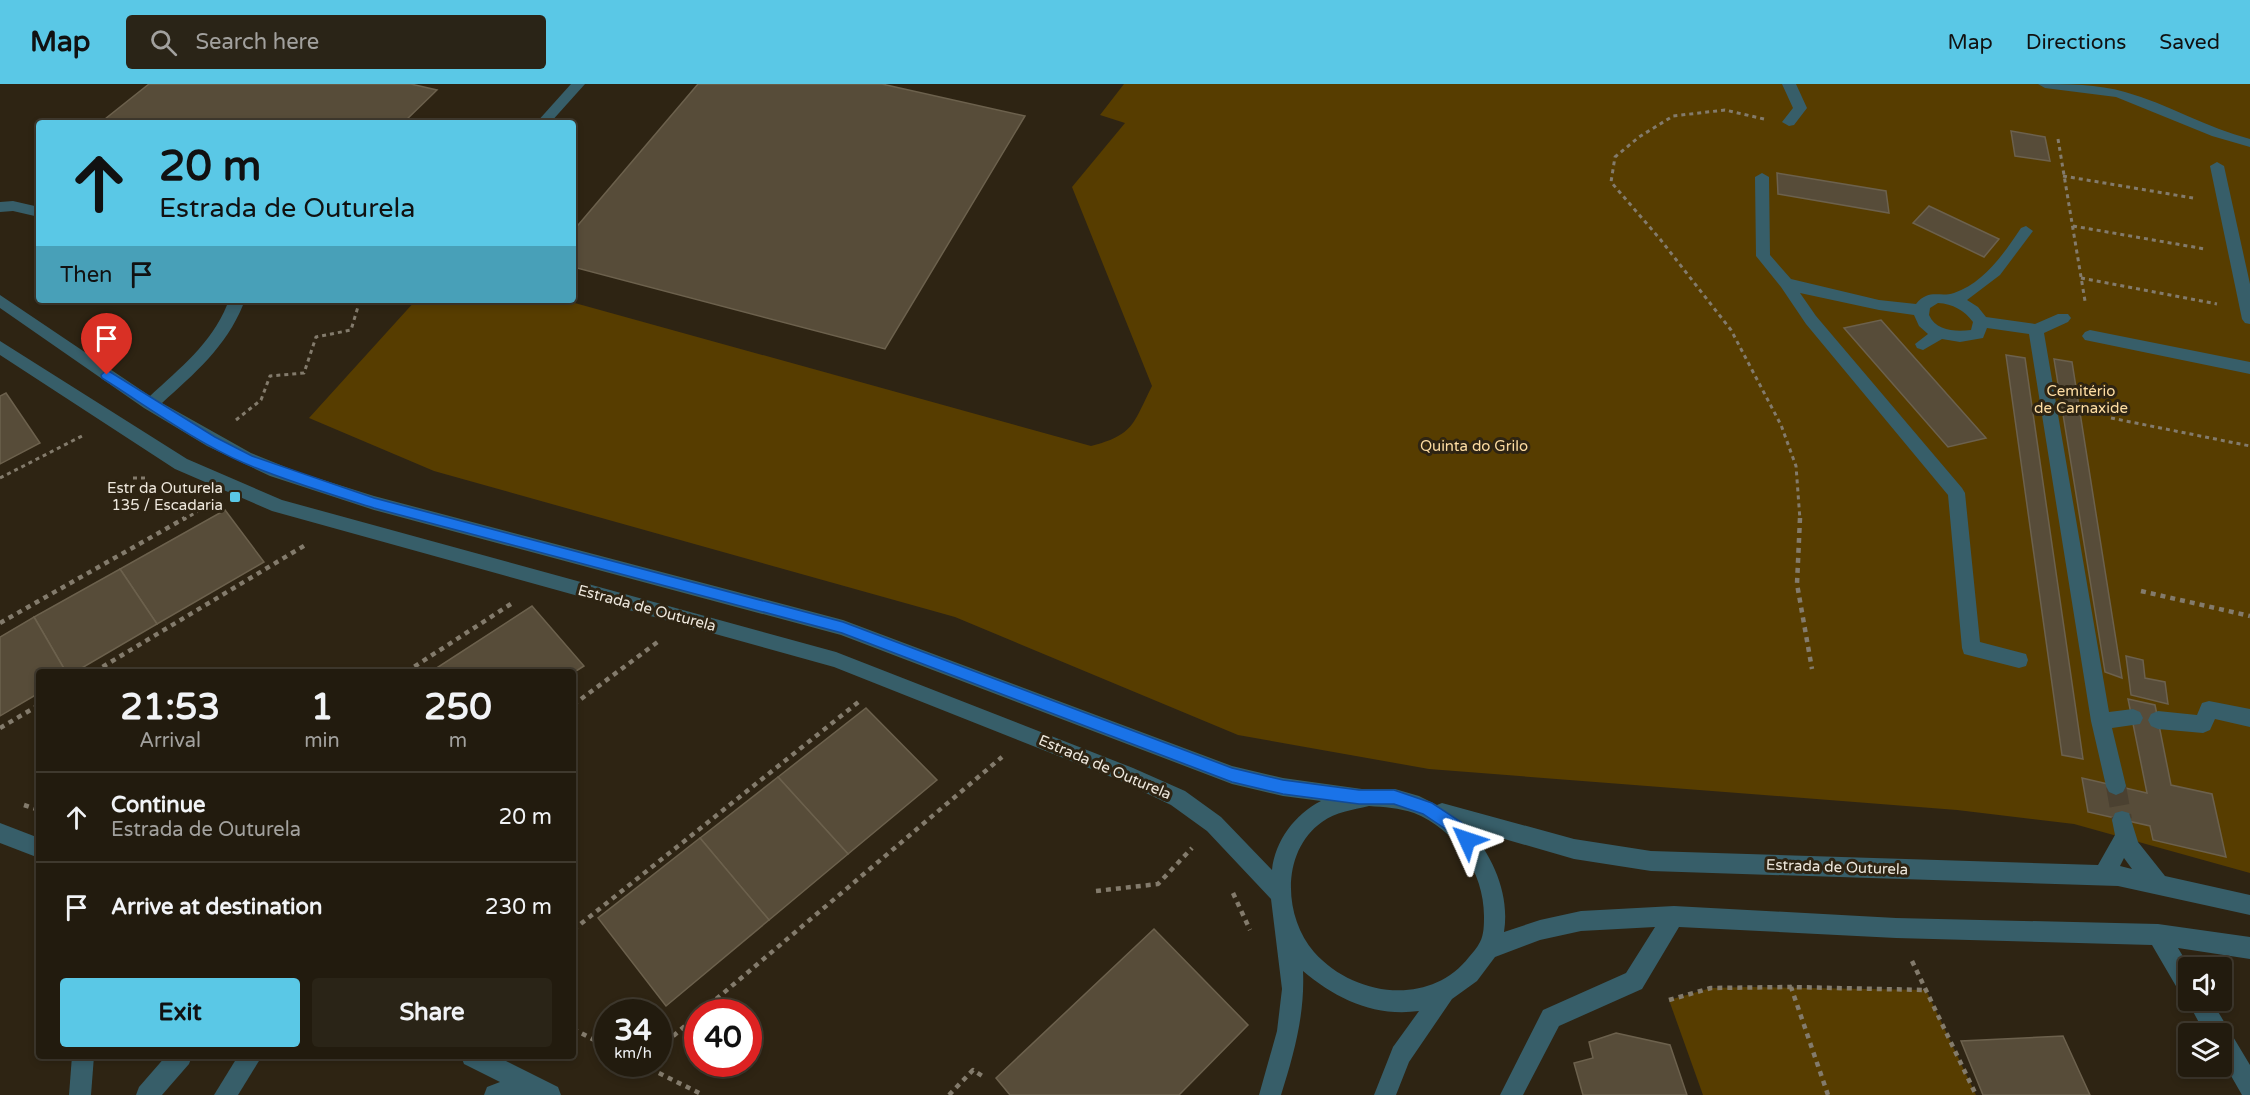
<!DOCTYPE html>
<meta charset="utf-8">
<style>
:root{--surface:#221b0e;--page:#2a2417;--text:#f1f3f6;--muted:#a2a19e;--line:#3f392e;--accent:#5ac8e6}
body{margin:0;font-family:"Varela Round",sans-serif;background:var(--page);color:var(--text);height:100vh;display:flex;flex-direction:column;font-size:22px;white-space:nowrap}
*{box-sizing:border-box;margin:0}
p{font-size:20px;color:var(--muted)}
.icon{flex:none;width:33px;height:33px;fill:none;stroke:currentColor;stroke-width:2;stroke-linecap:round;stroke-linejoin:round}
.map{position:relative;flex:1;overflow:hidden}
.side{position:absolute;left:36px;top:585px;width:540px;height:390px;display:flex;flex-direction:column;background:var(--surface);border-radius:6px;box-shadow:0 3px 9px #0003,0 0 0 2px var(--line)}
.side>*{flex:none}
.hud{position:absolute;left:36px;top:36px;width:540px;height:183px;border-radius:6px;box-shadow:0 3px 9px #0003,0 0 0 2px var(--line);background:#5ac8e6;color:#111;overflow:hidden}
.buttons{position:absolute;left:2178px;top:873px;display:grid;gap:12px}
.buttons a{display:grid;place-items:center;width:54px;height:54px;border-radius:6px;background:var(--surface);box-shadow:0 3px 9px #0003,0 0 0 2px var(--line);font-size:30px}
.speed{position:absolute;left:594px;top:915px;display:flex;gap:12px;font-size:30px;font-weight:700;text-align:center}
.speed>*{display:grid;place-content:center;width:78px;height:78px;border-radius:50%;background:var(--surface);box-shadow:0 3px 9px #0003,0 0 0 2px var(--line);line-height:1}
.speed small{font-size:15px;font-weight:400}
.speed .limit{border:9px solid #d22;background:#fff;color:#111}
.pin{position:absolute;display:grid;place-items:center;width:51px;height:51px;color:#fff;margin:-62px -26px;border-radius:50% 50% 50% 0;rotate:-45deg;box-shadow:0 0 6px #0007}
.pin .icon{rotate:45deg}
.me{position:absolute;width:66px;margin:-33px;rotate:312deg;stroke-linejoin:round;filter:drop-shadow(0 0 4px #0008)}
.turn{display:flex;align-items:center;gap:21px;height:126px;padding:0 24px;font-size:27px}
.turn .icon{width:78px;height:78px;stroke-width:2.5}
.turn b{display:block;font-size:42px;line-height:51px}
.then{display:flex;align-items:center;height:57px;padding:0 24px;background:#0003;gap:12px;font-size:22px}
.eta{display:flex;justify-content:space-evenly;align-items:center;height:102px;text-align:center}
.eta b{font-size:36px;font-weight:800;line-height:42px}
.cta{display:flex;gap:12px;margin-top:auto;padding:12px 24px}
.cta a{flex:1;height:69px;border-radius:6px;background:var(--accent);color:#111;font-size:24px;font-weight:800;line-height:69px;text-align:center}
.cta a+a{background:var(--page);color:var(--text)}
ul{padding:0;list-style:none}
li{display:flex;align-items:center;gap:18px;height:90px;padding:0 24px;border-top:2px solid var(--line)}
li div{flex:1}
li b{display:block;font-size:22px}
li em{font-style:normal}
header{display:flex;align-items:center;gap:36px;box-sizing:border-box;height:84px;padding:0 30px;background:var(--accent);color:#111}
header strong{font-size:28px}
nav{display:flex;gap:33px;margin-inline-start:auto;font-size:21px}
.search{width:420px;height:54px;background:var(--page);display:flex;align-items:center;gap:15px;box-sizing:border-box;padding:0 21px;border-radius:6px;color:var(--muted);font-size:22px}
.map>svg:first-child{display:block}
.green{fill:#573d00}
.building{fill:#574c39;stroke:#6c614d;stroke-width:1.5}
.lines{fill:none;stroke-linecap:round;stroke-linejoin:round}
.minor-tunnel{stroke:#4b4131;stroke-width:20;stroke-dasharray:20 10;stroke-linecap:butt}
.path-far1{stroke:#837b6c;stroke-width:3;stroke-dasharray:4 4;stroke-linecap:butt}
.path{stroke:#837b6c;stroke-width:4.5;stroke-dasharray:5 5;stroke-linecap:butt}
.minor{fill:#375e69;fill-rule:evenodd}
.route{fill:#1a73e8;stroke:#114b97;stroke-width:1.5}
.poi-dot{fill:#5ac8e6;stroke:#2e2413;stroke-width:2}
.labels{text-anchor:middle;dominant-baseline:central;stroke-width:6;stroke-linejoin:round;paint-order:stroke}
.park-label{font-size:15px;fill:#fddca2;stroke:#2e2413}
.poi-label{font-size:15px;fill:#eee8dd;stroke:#2e2413;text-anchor:end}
.street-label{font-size:15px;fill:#eee8dd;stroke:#2e2413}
</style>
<header>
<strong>Map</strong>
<div class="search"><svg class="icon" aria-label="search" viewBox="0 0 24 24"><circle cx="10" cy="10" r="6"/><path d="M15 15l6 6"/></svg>Search here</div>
<nav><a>Map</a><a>Directions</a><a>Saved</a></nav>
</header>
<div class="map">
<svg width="2250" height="1011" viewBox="0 0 2250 1011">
<rect width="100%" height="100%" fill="#2e2413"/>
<g class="green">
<path d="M 1124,0 L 2250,0 L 2250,789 L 2074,740 L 1957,726 L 1429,685 L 1238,651 L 955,533 L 434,387 L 309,334 L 416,216 L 564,216 L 1091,362 C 1134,351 1133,340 1152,302 L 1072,103 L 1125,39 L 1100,31 Z"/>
<polygon points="1750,903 1926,906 1976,1011 1703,1011 1669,916 1711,904"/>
</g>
<g class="building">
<polygon points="149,0 411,0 437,6 403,39 100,39"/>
<polygon points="698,0 882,0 1025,32 885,265 573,183 573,147"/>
<polygon points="2011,47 2045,53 2050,77 2015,72"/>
<polygon points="1777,89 1886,107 1889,129 1778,110"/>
<polygon points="1929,122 1999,155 1984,173 1913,139"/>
<polygon points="1881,236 1986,354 1948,363 1844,244"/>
<polygon points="2006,271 2025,274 2083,675 2062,671"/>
<polygon points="2054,275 2072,278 2122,594 2105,588"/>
<polygon points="6,309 40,359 0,380 0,312"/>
<polygon points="225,426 264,478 157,540 120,485"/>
<polygon points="120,485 157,540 75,588 66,588 34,533"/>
<polygon points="532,522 584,582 573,589 437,588 435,585"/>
<polygon points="34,533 66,588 39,588 39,609 0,632 0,553"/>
<polygon points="2126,572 2143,576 2145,594 2165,598 2168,620 2131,611"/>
<polygon points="2128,615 2155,621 2171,701 2212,710 2226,773 2153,756 2150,742 2088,728 2082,694 2147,709"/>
<polygon points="866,624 937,696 848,770 778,693"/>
<polygon points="778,693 848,770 769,836 700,754"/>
<polygon points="700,754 769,836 666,922 598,834"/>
<polygon points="1154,845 1248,941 1179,1011 1010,1011 996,994"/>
<polygon points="1616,949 1670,961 1687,1011 1583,1011 1574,979 1593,974 1589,958"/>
<polygon points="2063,952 2090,1011 1983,1011 1961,957"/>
</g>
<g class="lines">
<polyline class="minor-tunnel" points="2116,702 2122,736"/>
<g class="path-far1">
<polyline points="1764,35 1725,26 1673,32 1639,53 1615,73 1611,98 1660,155 1731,246 1781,341 1796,382 1800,436"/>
<polyline points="2058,55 2085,217"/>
<polyline points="2063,92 2193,114"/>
<polyline points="2073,142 2205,165"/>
<polyline points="2081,194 2217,220"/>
<polyline points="2111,334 2250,362"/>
<polyline points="236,336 261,316 270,292 304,289 316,253 351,246 360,216"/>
<polyline points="0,394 82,352"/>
<polyline points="133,394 147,394"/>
<polyline points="183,436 205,423"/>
</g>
<g class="path">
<polyline points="1800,434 1797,500 1812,585"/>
<polyline points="2141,507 2250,532"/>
<polyline points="0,539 185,434"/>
<polyline points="94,588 307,460"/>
<polyline points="406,588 514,518"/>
<polyline points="573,621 659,557"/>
<polyline points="0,644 39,621"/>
<polyline points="24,721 39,726"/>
<polyline points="1096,807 1158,800 1192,764"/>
<polyline points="1233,809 1250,846"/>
<polyline points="573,846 861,616"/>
<polyline points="1912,877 1976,1011"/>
<polyline points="1669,916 1711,904 1791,903"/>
<polyline points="701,928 1002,673"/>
<polyline points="573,945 608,963"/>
<polyline points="658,965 698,931"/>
<polyline points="641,980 703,1011"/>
<polyline points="949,1011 973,986 984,993"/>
<polyline points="1828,1011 1791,903 1926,906"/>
</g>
<g class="minor">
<polygon points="571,0 585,0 550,39 536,39"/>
<polygon points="1782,0 1796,0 1807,24 1794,41 1789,42 1782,38 1793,24"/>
<path d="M 2038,0 C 2068,0 2097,0 2125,8 C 2168,20 2207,44 2250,55 L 2250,63 L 2212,52 L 2116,13 L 2045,4 Z"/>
<polygon points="2217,78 2224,82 2250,200 2250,240 2245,239 2242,235 2210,82"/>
<path d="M 1762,89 L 1769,93 L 1770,171 L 1791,195 L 1879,216 L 1916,220 C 1929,204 1940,214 1954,209 C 1984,199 2005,168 2021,144 L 2026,142 L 2033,147 L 2000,191 L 1967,216 L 1978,223 L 1986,233 L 2035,240 L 2058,230 L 2068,230 L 2071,234 L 2068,238 L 2044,249 L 2109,628 L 2133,625 L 2140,628 L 2143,634 L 2140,640 L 2112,644 L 2126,702 L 2123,708 L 2116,711 L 2109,708 L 2106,702 L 2091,637 L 2029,250 L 1987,244 L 1983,254 L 1960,258 L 1942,255 L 1923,266 L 1917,264 L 1915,260 L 1928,250 L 1919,242 L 1914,231 L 1879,226 L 1800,209 L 1816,232 L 1962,404 L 1965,409 L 1980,558 L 2026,570 L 2028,576 L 2026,582 L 2019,584 L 1964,570 L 1962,564 L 1948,411 L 1806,240 L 1781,203 L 1756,172 L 1755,93 ZM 1938,219 C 1953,220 1964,226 1973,238 L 1971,246 C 1956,248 1936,247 1929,231 L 1930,224 Z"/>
<polygon points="13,117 39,123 39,133 13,127 0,128 0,118"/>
<path d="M 0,211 L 150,312 C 180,284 211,260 227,221 L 225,216 L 241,216 L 243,221 C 226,263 194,290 162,319 L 251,369 L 298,388 L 374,412 L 843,536 L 1232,682 L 1283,694 L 1362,705 L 1395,705 L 1419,712 L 1437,721 L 1442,719 L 1574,755 L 1651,767 L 2098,781 L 2115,751 L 2112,736 L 2115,729 L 2122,727 L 2129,729 L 2138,758 L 2165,792 L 2250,811 L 2250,831 L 2118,802 L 1651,787 L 1574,775 L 1470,745 C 1493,774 1510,810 1504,848 L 1540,836 L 1581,827 L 1674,822 L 1896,834 L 2158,840 L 2250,853 L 2250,875 L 2178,864 L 2190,884 L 2188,912 L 2180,909 L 2152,861 L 1896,854 L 1679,843 L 1642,905 L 1559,942 L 1523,1011 L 1500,1011 L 1543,926 L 1626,889 L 1655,843 L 1581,847 L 1540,856 L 1495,873 L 1477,897 L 1452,915 L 1409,978 L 1396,1011 L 1374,1011 L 1393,963 L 1419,927 C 1374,933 1336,915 1303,887 C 1305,930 1294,970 1281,1011 L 1259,1011 L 1277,947 L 1282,905 L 1271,815 L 1207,747 L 1171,721 L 1119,696 L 834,583 L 272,427 L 175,385 L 0,271 L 0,257 L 187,375 L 282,416 L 836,568 L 1133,684 L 1185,707 L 1221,733 L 1272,786 C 1275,757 1295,730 1321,717 L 1283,712 L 1232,700 L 841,551 L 374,426 L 270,392 L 207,362 L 144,324 L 0,224 ZM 1369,722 C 1384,723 1399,724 1414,729 C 1455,745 1484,788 1484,832 C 1484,840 1484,851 1480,858 C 1477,864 1473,868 1469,873 C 1430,923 1354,913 1314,868 C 1283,832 1281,767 1322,738 C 1336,728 1352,726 1369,722 ZM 2124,774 L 2132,785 L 2120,782 Z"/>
<polygon points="2090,246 2250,278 2250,290 2085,256 2082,252 2085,248"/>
<polygon points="2209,617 2250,625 2250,643 2215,635 2210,646 2203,649 2158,645 2151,642 2148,636 2151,630 2158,627 2197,631 2202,619"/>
<polygon points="0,739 39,754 39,774 0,759"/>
<polygon points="2188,912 2188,916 2211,916 2250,981 2250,1011 2242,1011 2222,976 2222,950 2205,950 2187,916"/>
<polygon points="72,972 94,972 91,1011 69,1011"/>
<polygon points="166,972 192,972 189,980 162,1011 136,1011 139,1003"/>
<polygon points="238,972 262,972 238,1011 214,1011"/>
<polygon points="461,972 496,972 558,1003 561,1011 484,1011 487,1003 500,998 464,980"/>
</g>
</g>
<path class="route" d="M 107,286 L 215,353 L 252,372 L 374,414 L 843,538 L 1232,684 L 1283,696 L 1359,706 L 1394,706 L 1432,719 L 1461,738 L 1475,756 L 1472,761 L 1467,763 L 1461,761 L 1450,748 L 1423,730 L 1394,720 L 1359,720 L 1283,710 L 1232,698 L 842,549 L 374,424 C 330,410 286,397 244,379 C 194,357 148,323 102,294 L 101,291 Z"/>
<rect class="poi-dot" x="229" y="407" width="12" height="12" rx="3"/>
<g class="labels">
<g class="park-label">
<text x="2081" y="307">Cemitério<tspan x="2081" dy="17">de Carnaxide</tspan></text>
<text x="1474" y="362">Quinta do Grilo</text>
</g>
<g class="poi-label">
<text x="223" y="404">Estr da Outurela<tspan x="223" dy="17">135 / Escadaria</tspan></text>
</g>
<g class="street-label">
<text transform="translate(647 524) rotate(15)">Estrada de Outurela</text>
<text transform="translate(1105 683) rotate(23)">Estrada de Outurela</text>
<text transform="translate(1837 783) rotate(2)">Estrada de Outurela</text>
</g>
</g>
</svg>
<div class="buttons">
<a><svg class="icon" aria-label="sound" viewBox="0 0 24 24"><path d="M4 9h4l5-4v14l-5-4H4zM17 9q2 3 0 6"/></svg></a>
<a><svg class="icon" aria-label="layers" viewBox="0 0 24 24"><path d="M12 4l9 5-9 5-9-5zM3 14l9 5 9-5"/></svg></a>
</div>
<div class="speed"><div>34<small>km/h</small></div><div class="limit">40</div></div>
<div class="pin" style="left:107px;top:291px;background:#d93025"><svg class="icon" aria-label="arrive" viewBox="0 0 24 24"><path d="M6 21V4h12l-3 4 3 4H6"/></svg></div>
<svg class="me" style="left:1467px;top:756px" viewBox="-20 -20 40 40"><path d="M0-17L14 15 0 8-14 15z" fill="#1a73e8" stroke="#fff" stroke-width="4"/></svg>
<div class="hud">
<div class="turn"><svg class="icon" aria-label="ahead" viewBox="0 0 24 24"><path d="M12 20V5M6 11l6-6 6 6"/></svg><div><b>20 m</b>Estrada de Outurela</div></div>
<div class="then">Then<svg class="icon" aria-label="arrive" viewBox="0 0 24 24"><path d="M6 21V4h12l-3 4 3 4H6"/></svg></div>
</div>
<section class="side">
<div class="eta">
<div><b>21:53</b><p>Arrival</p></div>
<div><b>1</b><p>min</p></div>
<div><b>250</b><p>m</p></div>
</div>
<ul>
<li><svg class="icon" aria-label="ahead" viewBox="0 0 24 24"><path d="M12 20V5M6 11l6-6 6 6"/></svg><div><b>Continue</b><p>Estrada de Outurela</p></div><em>20 m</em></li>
<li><svg class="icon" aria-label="arrive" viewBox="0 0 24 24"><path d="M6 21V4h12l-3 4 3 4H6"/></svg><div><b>Arrive at destination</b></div><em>230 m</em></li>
</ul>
<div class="cta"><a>Exit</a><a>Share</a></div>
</section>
</div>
